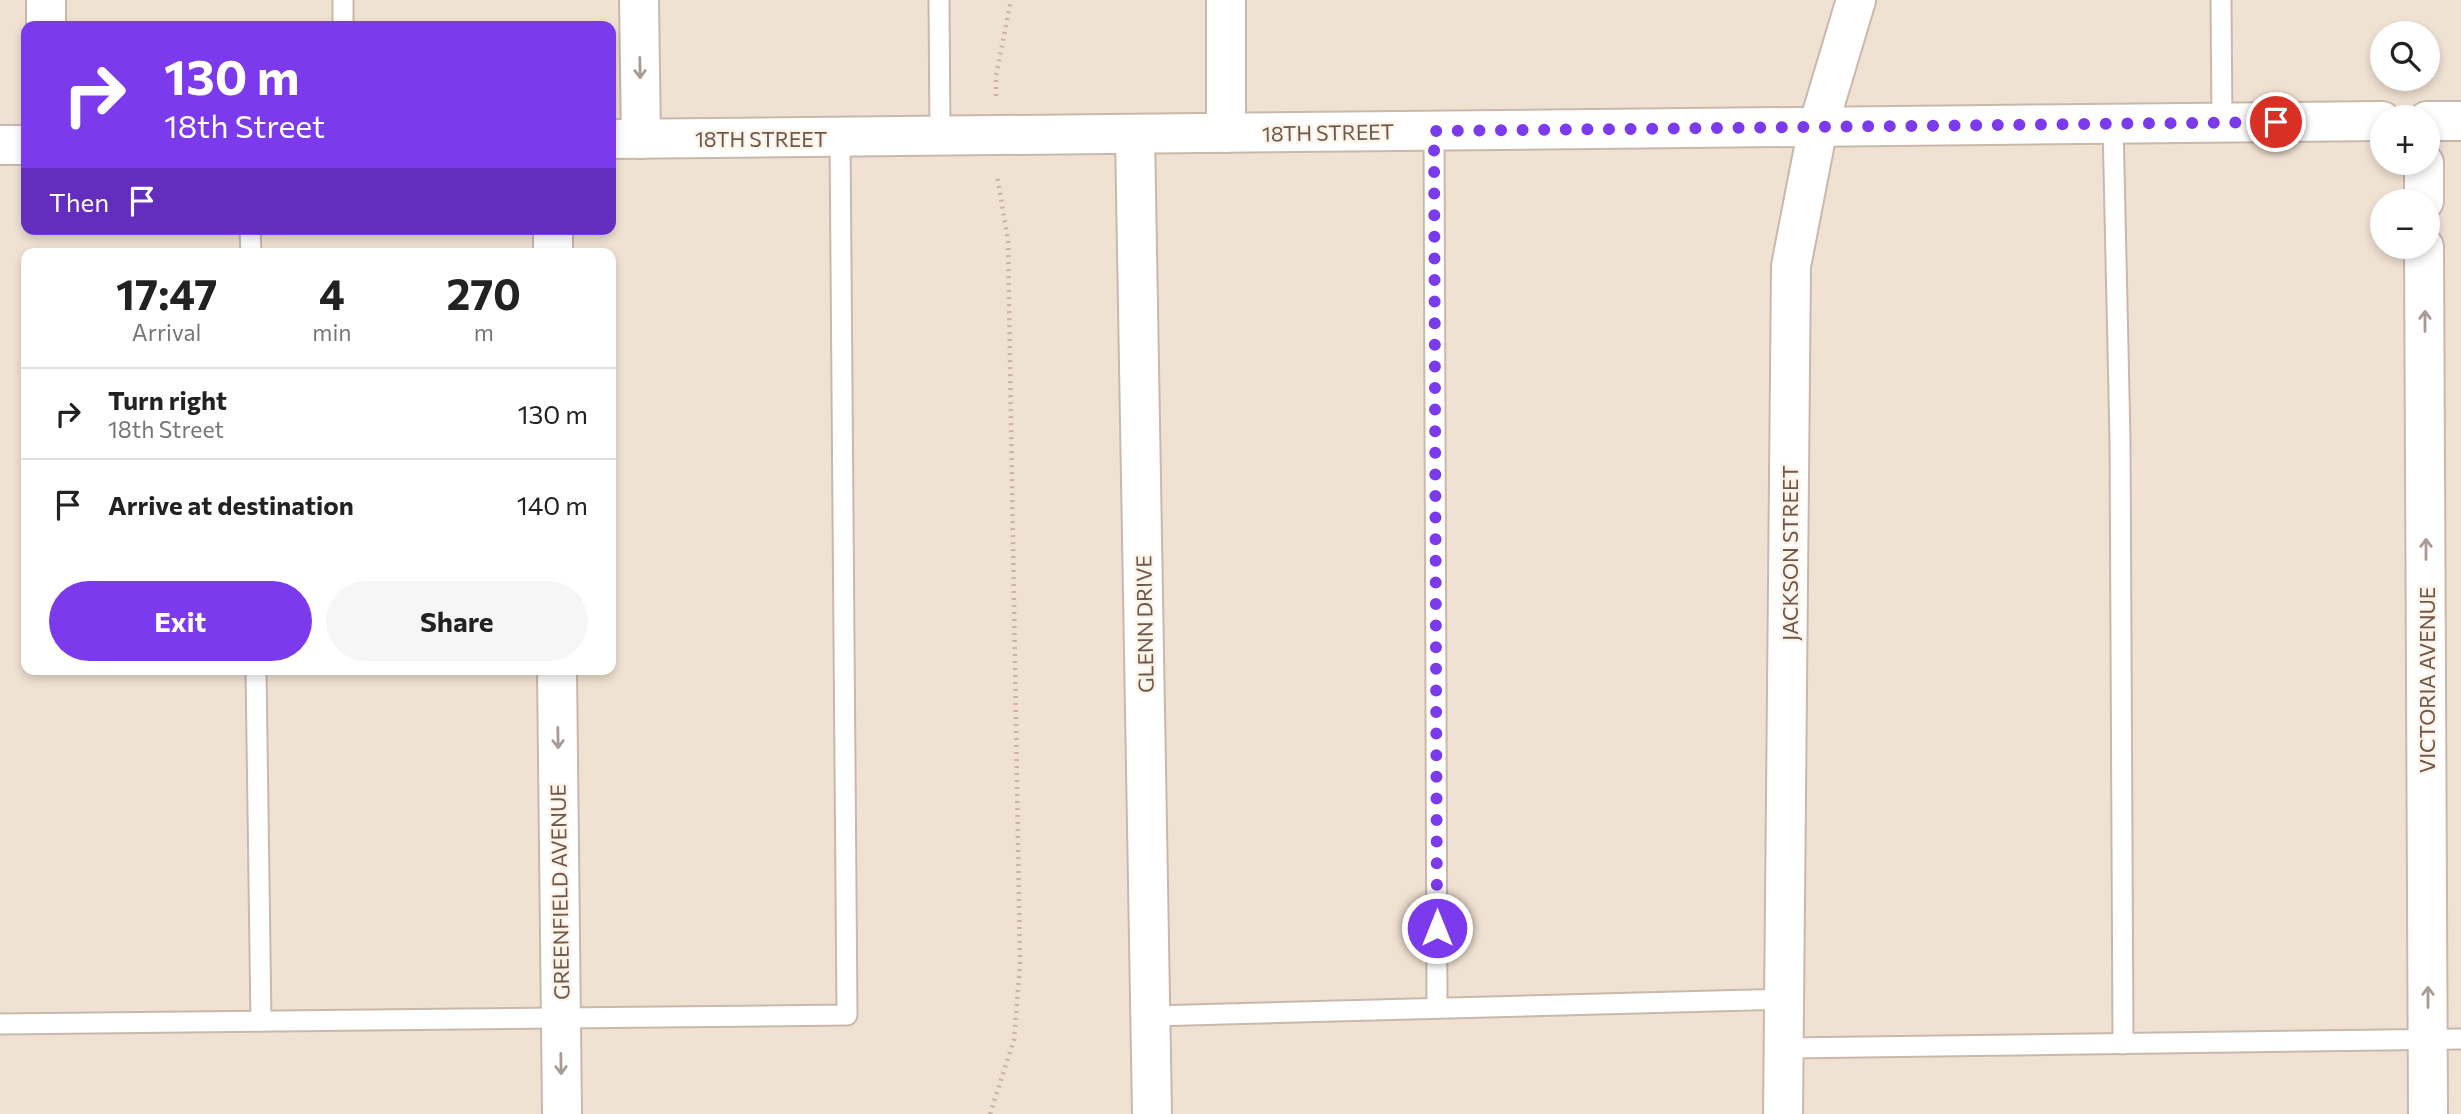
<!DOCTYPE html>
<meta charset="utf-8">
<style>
:root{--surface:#fff;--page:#f6f6f6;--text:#222;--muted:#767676;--line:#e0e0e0;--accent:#7c3aed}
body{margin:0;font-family:Commissioner,sans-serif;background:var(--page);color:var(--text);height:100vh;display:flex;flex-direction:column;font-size:26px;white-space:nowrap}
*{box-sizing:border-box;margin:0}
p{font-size:23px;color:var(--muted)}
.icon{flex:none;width:38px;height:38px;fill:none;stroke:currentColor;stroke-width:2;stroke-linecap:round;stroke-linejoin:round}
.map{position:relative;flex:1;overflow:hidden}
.drawer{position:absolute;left:21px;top:248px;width:595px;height:427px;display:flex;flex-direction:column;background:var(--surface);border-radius:14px;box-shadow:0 4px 10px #0003}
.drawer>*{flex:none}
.guide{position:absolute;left:21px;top:21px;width:595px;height:214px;border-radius:14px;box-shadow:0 4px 10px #0003;background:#7c3aed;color:#fff;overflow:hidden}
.fabs{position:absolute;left:2370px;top:21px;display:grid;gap:14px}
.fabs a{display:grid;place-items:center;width:70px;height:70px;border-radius:50%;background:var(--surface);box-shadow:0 4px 10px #0003;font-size:35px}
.pin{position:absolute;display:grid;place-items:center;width:60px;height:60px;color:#fff;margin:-30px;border:4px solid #fff;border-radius:50%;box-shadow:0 2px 7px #0007}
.me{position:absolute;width:77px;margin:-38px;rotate:0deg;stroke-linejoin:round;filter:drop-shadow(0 0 5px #0008)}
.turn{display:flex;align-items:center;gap:24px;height:147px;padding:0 28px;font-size:32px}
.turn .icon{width:91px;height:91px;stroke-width:2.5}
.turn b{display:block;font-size:49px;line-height:60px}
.then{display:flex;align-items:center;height:66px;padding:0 28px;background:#0003;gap:14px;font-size:26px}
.eta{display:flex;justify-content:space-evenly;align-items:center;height:119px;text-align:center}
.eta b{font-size:42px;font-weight:700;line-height:49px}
.primary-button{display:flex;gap:14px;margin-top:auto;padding:14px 28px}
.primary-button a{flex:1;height:80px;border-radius:42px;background:var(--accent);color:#fff;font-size:28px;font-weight:700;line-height:80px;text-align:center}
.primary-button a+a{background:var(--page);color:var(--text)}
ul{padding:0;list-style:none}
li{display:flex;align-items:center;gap:21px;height:91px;padding:0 28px;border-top:2px solid var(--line)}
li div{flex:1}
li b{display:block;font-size:26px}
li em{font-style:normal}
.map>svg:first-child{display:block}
.residential{fill:#f0e2d3;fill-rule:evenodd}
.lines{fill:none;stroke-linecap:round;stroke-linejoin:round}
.service-casing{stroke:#c9b8ab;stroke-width:23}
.minor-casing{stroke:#c9b8ab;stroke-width:42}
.path{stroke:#d1b2a1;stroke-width:4.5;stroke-dasharray:2 5;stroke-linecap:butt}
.service{stroke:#fff;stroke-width:19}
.minor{stroke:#fff;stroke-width:38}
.oneway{stroke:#a99a94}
.route{stroke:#7c3aed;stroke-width:12;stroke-dasharray:0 21.6}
.labels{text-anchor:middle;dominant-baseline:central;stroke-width:5;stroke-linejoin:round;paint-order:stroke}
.street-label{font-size:21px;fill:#6f574c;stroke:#fdf4e9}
</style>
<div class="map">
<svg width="2461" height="1114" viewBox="0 0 2461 1114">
<rect width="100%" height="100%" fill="#faf0e4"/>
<path class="residential" d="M 0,0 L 2461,0 L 2461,1114 L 0,1114 ZM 26,26 L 611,26 L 611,229 L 26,229 ZM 2382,33 L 2427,33 L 2427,79 L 2382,79 ZM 2382,117 L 2427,117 L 2427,163 L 2382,163 ZM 2382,201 L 2427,201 L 2427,247 L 2382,247 ZM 26,254 L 611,254 L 611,670 L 26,670 Z"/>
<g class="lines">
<g class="service-casing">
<g id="service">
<polyline points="343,0 343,26"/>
<polyline points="939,0 940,136"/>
<polyline points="2221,0 2222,123"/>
<polyline points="2113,124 2120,439 2123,1044"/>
<polyline points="1434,131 1437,1008"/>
<polyline points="250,229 251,254"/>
<polyline points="256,670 261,1021"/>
<polyline points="1151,1016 1786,999"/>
<polyline points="0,1024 847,1015 840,137"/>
<polyline points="1786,1048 2461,1039"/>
</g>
</g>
<g class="minor-casing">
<g id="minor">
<polyline points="46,0 46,26"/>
<polyline points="639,0 641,139"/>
<polyline points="1226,0 1226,133"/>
<polyline points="2427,121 2461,121"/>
<polyline points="1135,134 1152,1114"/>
<polyline points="611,139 2382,121"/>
<polyline points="0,145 26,145"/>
<polyline points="2424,163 2424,201"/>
<polyline points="553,229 553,254"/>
<polyline points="2424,247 2428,1114"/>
<polyline points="557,670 562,1114"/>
<polyline points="1783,1114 1791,266 1818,127 1856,0"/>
</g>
</g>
<g class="path">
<polyline points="996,96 996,76 1011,0"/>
<polyline points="990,1114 1014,1040 1020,964 1008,240 997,175"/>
</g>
<use href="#service" class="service"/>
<use href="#minor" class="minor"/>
</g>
<defs><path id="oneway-shaft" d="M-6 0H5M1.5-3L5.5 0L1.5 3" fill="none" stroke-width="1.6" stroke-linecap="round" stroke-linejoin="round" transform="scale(1.75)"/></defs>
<g class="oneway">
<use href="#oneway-shaft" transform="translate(640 68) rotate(89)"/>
<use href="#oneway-shaft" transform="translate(2425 321) rotate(-90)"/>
<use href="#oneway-shaft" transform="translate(2426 549) rotate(-90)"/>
<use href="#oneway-shaft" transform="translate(558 738) rotate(89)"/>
<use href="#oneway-shaft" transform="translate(2428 997) rotate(-90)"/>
<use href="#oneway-shaft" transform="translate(561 1064) rotate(89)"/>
</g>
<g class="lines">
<polyline class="route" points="1437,928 1434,131 2276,122"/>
</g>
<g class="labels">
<g class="street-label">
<text transform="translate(1328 132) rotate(-1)">18TH STREET</text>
<text x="761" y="138">18TH STREET</text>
<text transform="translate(1789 553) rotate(-90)">JACKSON STREET</text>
<text transform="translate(1144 624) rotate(-91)">GLENN DRIVE</text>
<text transform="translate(2426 680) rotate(-90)">VICTORIA AVENUE</text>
<text transform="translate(559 892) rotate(-91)">GREENFIELD AVENUE</text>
</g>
</g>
</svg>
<div class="fabs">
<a><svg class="icon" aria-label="search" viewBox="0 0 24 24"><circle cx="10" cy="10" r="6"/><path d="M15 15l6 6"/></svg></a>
<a>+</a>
<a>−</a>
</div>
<div class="pin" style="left:2276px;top:122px;background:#d93025"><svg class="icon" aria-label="arrive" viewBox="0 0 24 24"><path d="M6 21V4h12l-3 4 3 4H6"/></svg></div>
<svg class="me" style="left:1437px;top:928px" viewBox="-20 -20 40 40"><circle r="17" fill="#7c3aed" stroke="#fff" stroke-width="3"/><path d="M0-11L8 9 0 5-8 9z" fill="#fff"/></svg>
<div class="guide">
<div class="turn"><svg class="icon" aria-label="right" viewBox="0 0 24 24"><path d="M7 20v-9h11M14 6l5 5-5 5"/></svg><div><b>130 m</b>18th Street</div></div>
<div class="then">Then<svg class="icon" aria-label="arrive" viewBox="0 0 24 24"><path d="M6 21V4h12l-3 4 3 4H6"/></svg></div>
</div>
<section class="drawer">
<div class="eta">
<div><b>17:47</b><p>Arrival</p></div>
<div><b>4</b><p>min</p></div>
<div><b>270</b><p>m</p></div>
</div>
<ul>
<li><svg class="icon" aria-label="right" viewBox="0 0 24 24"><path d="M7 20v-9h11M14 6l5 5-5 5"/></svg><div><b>Turn right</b><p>18th Street</p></div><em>130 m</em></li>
<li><svg class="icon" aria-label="arrive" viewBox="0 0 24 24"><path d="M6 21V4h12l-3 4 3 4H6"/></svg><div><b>Arrive at destination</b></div><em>140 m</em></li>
</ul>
<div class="primary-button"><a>Exit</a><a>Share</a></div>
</section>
</div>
